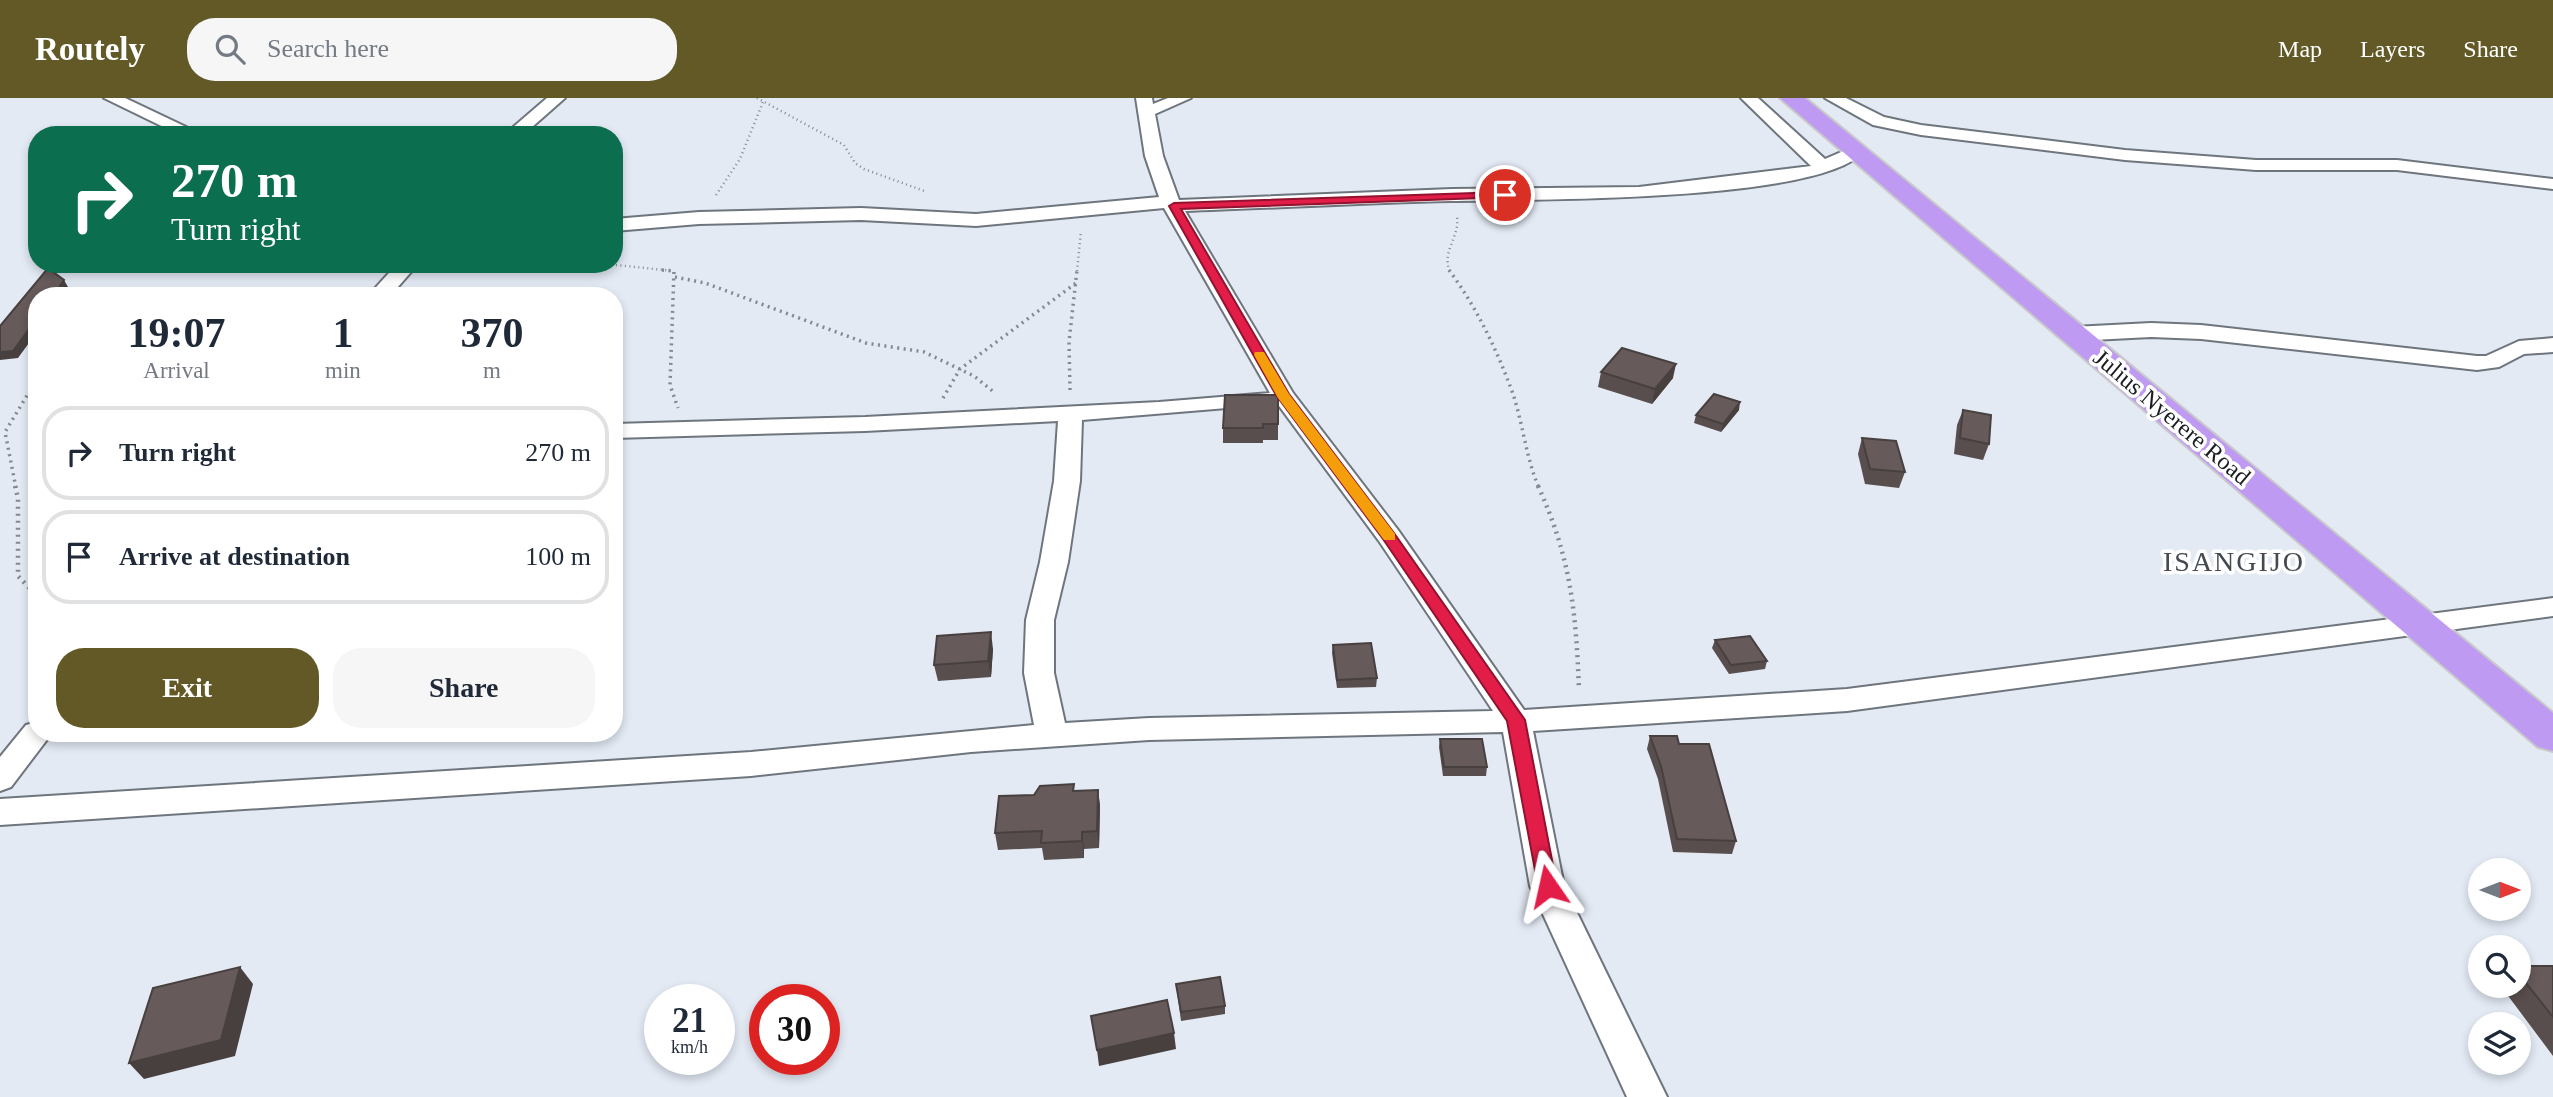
<!DOCTYPE html>
<style>
:root{--surface:#fff;--page:#f6f6f7;--text:#1f2937;--muted:#747a83;--line:#e0e1e3;--accent:#625926}
body{margin:0;font-family:"Times New Roman",serif;background:var(--page);color:var(--text);height:100vh;display:flex;flex-direction:column;font-size:26px;white-space:nowrap}
*{box-sizing:border-box;margin:0}
p{font-size:23px;color:var(--muted)}
.icon{flex:none;width:38px;height:38px;fill:none;stroke:currentColor;stroke-width:2;stroke-linecap:round;stroke-linejoin:round}
.map{position:relative;flex:1;overflow:hidden}
.details{position:absolute;left:28px;top:189px;width:595px;height:455px;display:flex;flex-direction:column;background:var(--surface);border-radius:28px;box-shadow:0 4px 10px #0003}
.details>*{flex:none}
.top-card{position:absolute;left:28px;top:28px;width:595px;height:147px;border-radius:28px;box-shadow:0 4px 10px #0003;background:#0b6e4f;color:#fff;overflow:hidden}
.needle{width:46px;rotate:90deg}
.fabs{position:absolute;left:2468px;top:760px;display:grid;gap:14px}
.fabs a{display:grid;place-items:center;width:63px;height:63px;border-radius:50%;background:var(--surface);box-shadow:0 4px 10px #0003;font-size:35px}
.speed{position:absolute;left:644px;top:886px;display:flex;gap:14px;font-size:35px;font-weight:700;text-align:center}
.speed>*{display:grid;place-content:center;width:91px;height:91px;border-radius:50%;background:var(--surface);box-shadow:0 4px 10px #0003;line-height:1}
.speed small{font-size:18px;font-weight:400}
.speed .limit{border:10px solid #d22;background:#fff;color:#111}
.pin{position:absolute;display:grid;place-items:center;width:60px;height:60px;color:#fff;margin:-30px;border:4px solid #fff;border-radius:50%;box-shadow:0 2px 7px #0007}
.me{position:absolute;width:77px;margin:-38px;rotate:349deg;stroke-linejoin:round;filter:drop-shadow(0 0 5px #0008)}
.turn{display:flex;align-items:center;gap:24px;height:147px;padding:0 28px;font-size:32px}
.turn .icon{width:91px;height:91px;stroke-width:2.5}
.turn b{display:block;font-size:49px;line-height:60px}
.eta{display:flex;justify-content:space-evenly;align-items:center;height:119px;text-align:center}
.eta b{font-size:42px;font-weight:700;line-height:49px}
.action{display:flex;gap:14px;margin-top:auto;padding:14px 28px}
.action a{flex:1;height:80px;border-radius:28px;background:var(--accent);color:#fff;font-size:28px;font-weight:700;line-height:80px;text-align:center}
.action a+a{background:var(--page);color:var(--text)}
ul{padding:0;list-style:none}
li{display:flex;align-items:center;gap:21px;height:94px;margin:0 14px 10px;padding:0 14px;border:4px solid var(--line);border-radius:28px}
li div{flex:1}
li b{display:block;font-size:26px}
li em{font-style:normal}
header{display:flex;align-items:center;gap:42px;box-sizing:border-box;height:98px;padding:0 35px;background:var(--accent);color:#fff}
header strong{font-size:33px}
nav{display:flex;gap:38px;margin-inline-start:auto;font-size:24px}
.search{width:490px;height:63px;background:var(--page);display:flex;align-items:center;gap:18px;box-sizing:border-box;padding:0 24px;border-radius:28px;color:var(--muted);font-size:26px}
.map>svg:first-child{display:block}
.lines{fill:none;stroke-linecap:round;stroke-linejoin:round}
.minor-casing{stroke:#6e757d;stroke-width:4}
.trunk-casing{stroke:#c8c9ca;stroke-width:4}
.path-far2{stroke:#848990;stroke-width:2.5;stroke-dasharray:1 3.5;stroke-linecap:butt}
.path-far1{stroke:#848990;stroke-width:3.5;stroke-dasharray:2 4.5;stroke-linecap:butt}
.path{stroke:#848990;stroke-width:4.5;stroke-dasharray:2 5;stroke-linecap:butt}
.minor{fill:#fff;fill-rule:evenodd}
.trunk{fill:#be9af2;fill-rule:evenodd}
.wall{fill:#584e4d}
.shaded-wall{fill:#47403f}
.building{fill:#665b5a;stroke:#47403f;stroke-width:2}
.route{fill:#e11d48;stroke:#92132f;stroke-width:2}
.slow{fill:#f59e0b}
.labels{text-anchor:middle;dominant-baseline:central;stroke-width:7;stroke-linejoin:round;paint-order:stroke}
.street-label{font-size:24px;fill:#1b1d21;stroke:#fff}
.quarter-label{font-size:28px;letter-spacing:2px;fill:#434a51;stroke:#fff}
</style>
<header>
<strong>Routely</strong>
<div class="search"><svg class="icon" aria-label="search" viewBox="0 0 24 24"><circle cx="10" cy="10" r="6"/><path d="M15 15l6 6"/></svg>Search here</div>
<nav><a>Map</a><a>Layers</a><a>Share</a></nav>
</header>
<div class="map">
<svg width="2553" height="999" viewBox="0 0 2553 999">
<rect width="100%" height="100%" fill="#e3eaf4"/>
<g class="lines">
<g class="minor-casing">
<g id="minor">
<polygon points="104,0 125,0 203,37 180,37"/>
<polygon points="547,0 565,0 523,37 504,37"/>
<path d="M 1136,0 L 1152,0 L 1153,6 L 1168,0 L 1191,0 L 1155,16 L 1163,58 L 1179,102 L 1452,91 L 1639,89 L 1811,68 L 1741,0 L 1758,0 L 1825,61 L 1855,48 L 1864,53 C 1822,105 1524,101 1451,103 C 1362,105 1274,110 1185,113 L 1293,295 L 1398,432 L 1524,612 L 1847,591 L 2553,500 L 2553,518 L 1847,613 L 1533,633 L 1564,788 L 1667,999 L 1627,999 L 1530,788 L 1503,634 L 1149,642 L 971,654 L 751,678 L 0,727 L 0,701 L 751,654 L 1034,627 L 1024,575 L 1026,522 L 1040,464 L 1054,383 L 1058,323 L 865,333 L 614,340 L 614,326 L 865,319 L 1159,304 L 1270,295 L 1164,110 L 976,128 L 861,122 L 699,126 L 614,133 L 614,121 L 699,114 L 861,110 L 976,116 L 1159,99 L 1145,58 ZM 1274,301 L 1379,443 L 1493,613 L 1149,620 L 1065,625 L 1054,575 L 1054,522 L 1068,464 L 1080,383 L 1082,322 L 1263,307 Z"/>
<polygon points="1825,0 1846,0 1884,19 1921,27 2125,52 2256,62 2397,62 2553,81 2553,91 2397,72 2256,72 2125,62 1921,37 1873,27"/>
<polygon points="397,166 418,166 390,198 368,198"/>
<polygon points="2151,225 2201,227 2477,258 2486,258 2519,243 2553,240 2553,254 2524,256 2499,269 2477,272 2201,241 2151,239 2073,243 2062,236 2073,229"/>
<polygon points="37,624 37,635 52,635 11,689 0,693 0,659 26,627"/>
</g>
</g>
<g class="trunk-casing">
<polygon id="trunk" points="1780,0 1805,0 2553,615 2553,653 2538,649"/>
</g>
<g class="path-far2">
<polyline points="757,0 844,47 855,65 864,71 927,94"/>
<polyline points="716,97 740,61 763,4"/>
<polyline points="607,166 674,173"/>
<polyline points="1077,173 1081,133"/>
<path d="M 1450,173 C 1441,154 1460,139 1457,119"/>
</g>
<g class="path-far1">
<polyline points="662,172 674,173 670,287 678,310"/>
<path d="M 1449,172 C 1477,210 1497,252 1513,296 C 1523,326 1526,360 1539,390"/>
<polyline points="675,179 705,185 866,245 924,254 974,278 995,295"/>
<polyline points="1070,292 1069,244 1077,172"/>
<polyline points="943,300 960,271 1076,185"/>
<polyline points="16,390 5,334 37,281"/>
</g>
<g class="path">
<polyline points="15,388 18,400 18,478 37,498"/>
<path d="M 1538,388 C 1571,460 1576,514 1579,592"/>
</g>
<use href="#minor" class="minor"/>
<use href="#trunk" class="trunk"/>
</g>
<g class="wall">
<polygon points="1601,274 1673,280 1652,306 1598,289"/>
<polygon points="1278,297 1278,342 1263,342 1263,345 1223,345 1223,330"/>
<polygon points="1739,312 1721,334 1694,325 1696,317"/>
<polygon points="1963,312 1989,346 1983,362 1954,356 1957,327"/>
<polygon points="1862,340 1905,374 1899,390 1865,386 1858,356"/>
<polygon points="1715,542 1767,563 1765,571 1729,576 1712,550"/>
<polygon points="1333,547 1377,580 1376,589 1337,590 1332,555"/>
<polygon points="993,551 991,579 938,583 934,567"/>
<polygon points="1650,638 1679,646 1736,743 1732,756 1673,754 1658,681 1647,651"/>
<polygon points="1440,641 1487,669 1486,678 1443,678 1439,649"/>
<polygon points="1074,686 1074,693 1098,692 1100,708 1099,750 1084,751 1084,760 1044,762 1042,750 998,752 995,735 1034,697"/>
<polygon points="2518,868 2553,868 2553,958 2500,887 2518,887"/>
<polygon points="1176,886 1225,908 1225,916 1181,923"/>
</g>
<g class="shaded-wall">
<polygon points="64,182 68,189 63,198 53,198"/>
<polygon points="37,220 37,234 18,260 0,262 0,254"/>
<polygon points="1676,266 1673,280 1652,306 1655,291"/>
<polygon points="1740,304 1739,312 1721,334 1723,326"/>
<polygon points="991,534 993,551 991,579 988,563"/>
<polygon points="1098,692 1100,708 1099,750 1097,733"/>
<polygon points="1082,734 1084,751 1084,760 1082,743"/>
<polygon points="240,869 253,886 235,958 144,981 129,965"/>
<polygon points="1174,935 1176,951 1099,968 1097,952"/>
</g>
<g class="building">
<polygon points="48,170 64,182 53,198 37,198 37,220 13,253 0,254 0,228"/>
<polygon points="1622,250 1676,266 1655,291 1601,274"/>
<polygon points="1714,296 1740,304 1723,326 1696,317"/>
<polygon points="1225,297 1278,297 1278,326 1263,326 1263,330 1223,330"/>
<polygon points="1963,312 1991,317 1989,346 1960,340"/>
<polygon points="1862,340 1896,343 1905,374 1870,371"/>
<polygon points="991,534 988,563 934,567 937,538"/>
<polygon points="1750,538 1767,563 1731,567 1715,542"/>
<polygon points="1371,545 1377,580 1337,582 1333,547"/>
<polygon points="1650,638 1677,638 1679,646 1709,646 1736,743 1677,741 1661,668"/>
<polygon points="1440,641 1482,641 1487,669 1444,669"/>
<polygon points="1074,686 1073,693 1098,692 1097,733 1082,734 1082,743 1041,745 1042,733 995,735 999,698 1034,697 1040,688"/>
<polygon points="2518,868 2553,868 2553,919 2518,875"/>
<polygon points="240,869 221,942 129,965 153,890"/>
<polygon points="1220,879 1225,908 1181,914 1176,886"/>
<polygon points="1167,902 1174,935 1097,952 1091,918"/>
</g>
<polygon class="route" points="1505,94 1509,95 1509,99 1181,111 1289,296 1394,435 1525,622 1557,788 1555,793 1541,793 1538,788 1507,623 1383,441 1276,297 1169,108 1174,105"/>
<polygon class="slow" points="1255,254 1264,254 1289,296 1395,436 1395,442 1384,442 1278,300 1254,257"/>
<g class="labels">
<g class="street-label">
<text transform="translate(2172 319) rotate(40)">Julius Nyerere Road</text>
</g>
<g class="quarter-label">
<text x="2234" y="463">ISANGIJO</text>
</g>
</g>
</svg>
<div class="fabs">
<a><svg class="needle" viewBox="-14 -14 28 28"><path d="M0-13l5 13h-10z" fill="#e53935"/><path d="M0 13l5-13h-10z" fill="#747a83"/></svg></a>
<a><svg class="icon" aria-label="search" viewBox="0 0 24 24"><circle cx="10" cy="10" r="6"/><path d="M15 15l6 6"/></svg></a>
<a><svg class="icon" aria-label="layers" viewBox="0 0 24 24"><path d="M12 4l9 5-9 5-9-5zM3 14l9 5 9-5"/></svg></a>
</div>
<div class="speed"><div>21<small>km/h</small></div><div class="limit">30</div></div>
<div class="pin" style="left:1505px;top:97px;background:#d93025"><svg class="icon" aria-label="arrive" viewBox="0 0 24 24"><path d="M6 21V4h12l-3 4 3 4H6"/></svg></div>
<svg class="me" style="left:1548px;top:788px" viewBox="-20 -20 40 40"><path d="M0-17L14 15 0 8-14 15z" fill="#e11d48" stroke="#fff" stroke-width="4"/></svg>
<div class="top-card">
<div class="turn"><svg class="icon" aria-label="right" viewBox="0 0 24 24"><path d="M7 20v-9h11M14 6l5 5-5 5"/></svg><div><b>270 m</b>Turn right</div></div>
</div>
<section class="details">
<div class="eta">
<div><b>19:07</b><p>Arrival</p></div>
<div><b>1</b><p>min</p></div>
<div><b>370</b><p>m</p></div>
</div>
<ul>
<li><svg class="icon" aria-label="right" viewBox="0 0 24 24"><path d="M7 20v-9h11M14 6l5 5-5 5"/></svg><div><b>Turn right</b></div><em>270 m</em></li>
<li><svg class="icon" aria-label="arrive" viewBox="0 0 24 24"><path d="M6 21V4h12l-3 4 3 4H6"/></svg><div><b>Arrive at destination</b></div><em>100 m</em></li>
</ul>
<div class="action"><a>Exit</a><a>Share</a></div>
</section>
</div>
